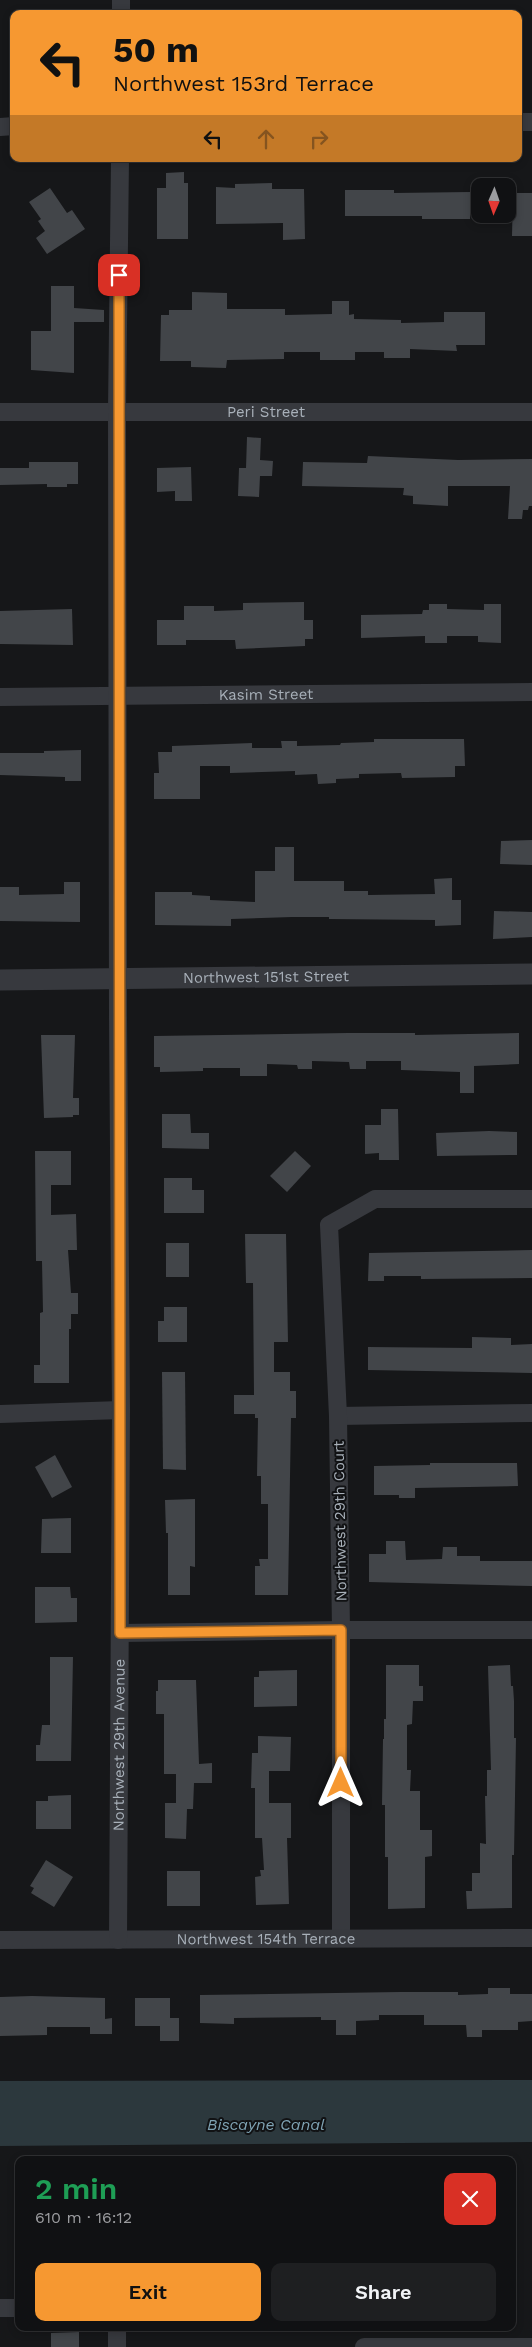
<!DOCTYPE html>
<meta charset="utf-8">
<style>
:root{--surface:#101113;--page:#1e1f21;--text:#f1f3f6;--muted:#9c9da0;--line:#303133;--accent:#f69831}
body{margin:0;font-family:"Work Sans",sans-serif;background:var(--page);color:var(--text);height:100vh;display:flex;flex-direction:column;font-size:19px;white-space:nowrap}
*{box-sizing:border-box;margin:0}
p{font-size:16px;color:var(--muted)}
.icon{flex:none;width:28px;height:28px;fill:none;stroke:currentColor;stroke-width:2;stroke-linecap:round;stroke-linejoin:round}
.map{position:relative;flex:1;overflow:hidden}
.drawer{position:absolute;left:15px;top:2156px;width:501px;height:175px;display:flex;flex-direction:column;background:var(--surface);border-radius:10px;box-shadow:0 2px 8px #0003,0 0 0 1px var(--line)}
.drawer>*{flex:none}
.hud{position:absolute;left:10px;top:10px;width:512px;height:152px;border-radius:10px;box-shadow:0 2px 8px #0003,0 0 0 1px var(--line);background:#f69831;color:#111;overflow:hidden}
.needle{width:32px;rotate:182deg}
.fabs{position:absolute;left:471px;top:178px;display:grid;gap:10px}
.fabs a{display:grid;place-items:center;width:45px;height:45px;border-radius:10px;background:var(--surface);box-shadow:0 2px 8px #0003,0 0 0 1px var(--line);font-size:25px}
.pin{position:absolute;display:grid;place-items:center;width:42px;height:42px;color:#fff;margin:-21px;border-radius:10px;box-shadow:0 2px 8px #0006}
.me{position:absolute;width:55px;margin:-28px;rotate:0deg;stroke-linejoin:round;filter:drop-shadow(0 0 4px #0008)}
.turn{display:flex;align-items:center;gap:18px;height:105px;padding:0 20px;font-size:22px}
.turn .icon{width:65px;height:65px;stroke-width:2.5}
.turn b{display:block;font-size:35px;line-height:42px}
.lanes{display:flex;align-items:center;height:48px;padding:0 20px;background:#0003;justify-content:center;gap:25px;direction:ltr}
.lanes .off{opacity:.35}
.round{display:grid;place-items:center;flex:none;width:52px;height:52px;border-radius:10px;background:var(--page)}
.headline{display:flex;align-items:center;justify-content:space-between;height:85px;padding:0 20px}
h1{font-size:30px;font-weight:600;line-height:38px;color:#1e9e55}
.cta{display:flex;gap:10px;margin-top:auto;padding:10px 20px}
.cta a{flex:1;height:58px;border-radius:10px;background:var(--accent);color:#111;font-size:20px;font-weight:600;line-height:58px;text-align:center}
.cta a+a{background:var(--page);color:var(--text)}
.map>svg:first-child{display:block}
.water{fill:#2c383d}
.building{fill:#424549}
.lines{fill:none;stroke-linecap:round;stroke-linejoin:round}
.minor{stroke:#37393e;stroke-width:18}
.tertiary{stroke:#37393e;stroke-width:21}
.route-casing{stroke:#a06320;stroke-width:12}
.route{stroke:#f69831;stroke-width:9}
.labels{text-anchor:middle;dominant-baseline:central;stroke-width:4;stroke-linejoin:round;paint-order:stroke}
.street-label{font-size:15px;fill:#a8b0b9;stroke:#111214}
.water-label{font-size:16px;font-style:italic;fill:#7fa3b4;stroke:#111214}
</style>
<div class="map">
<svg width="532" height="2347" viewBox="0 0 532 2347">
<rect width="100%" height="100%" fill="#161719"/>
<polygon class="water" points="532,2080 532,2142 0,2146 0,2081"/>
<g class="building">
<polygon points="184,172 184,183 188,183 188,239 157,239 157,188 166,188 166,173"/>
<polygon points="272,183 272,189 304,189 305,239 283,240 283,223 216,224 216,187 235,188 235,184"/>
<polygon points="50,188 67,213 72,210 85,229 47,254 36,238 45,231 38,221 41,219 29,202"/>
<polygon points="345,190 394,190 394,193 470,192 470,219 422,219 422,216 345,216"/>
<polygon points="513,193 532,193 532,236 512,236"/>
<polygon points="51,286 74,286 74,308 104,310 104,322 74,322 74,373 31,370 31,331 51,331"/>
<polygon points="192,292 227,293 227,309 285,309 285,315 332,314 332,301 349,301 349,315 354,314 354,319 401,320 401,323 444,322 444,312 485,312 485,345 456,345 457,351 410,349 410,358 384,358 384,352 355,352 355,360 320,360 320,352 284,352 284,359 227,360 226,368 191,367 191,361 160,361 161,315 169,315 169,310 192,310"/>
<polygon points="247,437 261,438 260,460 273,461 272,476 260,476 259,497 238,496 239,468 246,468"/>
<polygon points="368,456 458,460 532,459 532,506 529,506 528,510 523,510 522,519 508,519 510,486 448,486 448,506 413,504 413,496 403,495 404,488 302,486 303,462 367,463"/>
<polygon points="29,462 78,462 78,484 67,484 67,487 47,487 47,484 0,485 0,468 29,468"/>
<polygon points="191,467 192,501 175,501 175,491 157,492 157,468"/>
<polygon points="304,602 304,620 313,620 313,639 305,639 305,646 236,649 235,640 186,640 186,645 157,645 157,620 184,620 184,606 214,606 214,611 243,610 243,603"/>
<polygon points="429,604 447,604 447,609 484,610 484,604 501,604 501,643 478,642 478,636 447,636 447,643 425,643 425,636 361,638 361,615 422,614 423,610 429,610"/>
<polygon points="72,609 73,645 0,644 0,611"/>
<polygon points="374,739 464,739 465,766 455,766 455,777 402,778 401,773 359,774 359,778 336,779 336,783 318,784 317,774 295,775 295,771 230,773 230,766 200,766 200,799 154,799 154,773 159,773 158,752 172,752 172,746 252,743 252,748 282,748 281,741 297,741 297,746 340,745 341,743 374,742"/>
<polygon points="81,750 81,781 65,781 65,777 0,775 0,753 44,753 44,751"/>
<polygon points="532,840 532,865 500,864 501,841"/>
<polygon points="275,847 294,847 294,881 344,881 344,891 368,891 368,895 435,894 434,879 452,878 452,900 461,900 461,925 435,926 435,920 329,919 329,917 292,917 231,919 231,926 155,925 155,892 192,892 192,895 210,896 210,900 255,902 255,871 275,871"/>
<polygon points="64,882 80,882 80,922 0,921 0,887 19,887 19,895 64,894"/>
<polygon points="494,911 532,912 532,937 493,939"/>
<polygon points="348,1033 415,1033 415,1035 519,1033 519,1064 474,1066 474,1093 460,1093 460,1072 401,1070 401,1061 366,1061 366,1069 350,1069 349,1062 312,1061 312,1069 298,1069 297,1065 267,1064 267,1076 240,1076 240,1068 203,1068 203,1071 160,1072 160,1067 154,1067 154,1036"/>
<polygon points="41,1035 75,1035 73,1098 79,1098 79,1115 73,1115 73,1117 44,1118"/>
<polygon points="381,1109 398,1109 399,1160 379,1160 379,1153 365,1154 365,1125 381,1125"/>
<polygon points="162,1114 190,1114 191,1133 209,1133 209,1149 162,1148"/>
<polygon points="489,1131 517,1132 517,1155 437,1156 436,1133"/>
<polygon points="35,1151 71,1151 71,1185 51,1185 51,1215 76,1214 77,1250 68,1250 71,1293 78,1293 78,1314 71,1314 71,1329 69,1329 69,1383 34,1383 34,1365 40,1365 40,1313 43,1312 42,1261 36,1261"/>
<polygon points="295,1151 311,1166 287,1192 270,1176"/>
<polygon points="164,1178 192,1178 192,1190 204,1190 204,1213 164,1213"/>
<polygon points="245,1234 286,1234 288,1342 274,1342 274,1372 290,1372 290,1391 296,1391 296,1418 291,1418 288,1595 255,1595 255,1566 260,1566 259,1559 268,1559 268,1504 261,1504 261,1476 257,1476 258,1418 255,1418 255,1414 234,1414 234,1395 254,1395 253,1283 246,1283"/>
<rect x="166" y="1243" width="23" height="34"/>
<polygon points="532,1250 532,1278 421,1279 421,1276 384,1276 384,1281 368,1281 369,1253"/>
<polygon points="164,1307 187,1307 187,1342 158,1342 158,1321 164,1321"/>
<polygon points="472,1337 511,1338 511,1345 532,1344 532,1373 368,1370 368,1347 472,1348"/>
<polygon points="162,1372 185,1372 186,1470 163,1469"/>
<polygon points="55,1455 72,1487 52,1498 35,1467"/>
<polygon points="430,1463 517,1463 518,1486 415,1488 415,1498 399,1498 399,1495 374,1495 374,1466 430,1465"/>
<polygon points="195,1499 195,1567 190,1566 190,1595 168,1595 168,1533 166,1533 165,1500"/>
<polygon points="71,1518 71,1553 41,1553 42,1519"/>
<polygon points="386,1541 405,1541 406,1560 442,1559 443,1547 457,1547 457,1556 480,1556 480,1561 532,1561 532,1586 369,1582 369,1554 386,1554"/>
<polygon points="35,1587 70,1587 71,1598 77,1598 77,1622 35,1623"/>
<polygon points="50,1657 73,1657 71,1761 36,1761 36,1745 40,1745 42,1725 50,1725"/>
<polygon points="386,1665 419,1665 419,1686 423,1686 423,1701 413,1701 412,1724 407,1725 407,1770 411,1770 410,1791 420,1791 420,1830 432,1830 432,1856 425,1857 425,1908 388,1909 388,1857 385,1857 385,1805 382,1805 383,1739 384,1739 384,1719 386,1719"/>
<polygon points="510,1665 511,1686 513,1686 514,1701 514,1738 516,1738 514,1855 512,1855 512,1908 467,1909 466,1891 472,1891 472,1873 480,1873 480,1843 486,1844 485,1796 487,1796 487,1770 491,1770 488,1666"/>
<polygon points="297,1670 297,1706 254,1707 254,1677 259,1677 259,1671"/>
<polygon points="158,1680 196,1680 199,1764 212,1763 212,1783 194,1783 193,1809 187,1809 186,1839 165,1838 165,1803 176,1803 176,1774 164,1774 164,1714 156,1714 156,1691 158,1691"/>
<polygon points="258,1736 291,1737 290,1771 269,1771 269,1803 291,1803 291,1838 287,1838 289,1904 256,1905 255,1877 261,1876 260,1870 264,1870 262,1838 255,1838 255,1788 251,1788 252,1753 258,1753"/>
<polygon points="71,1795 71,1829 36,1829 36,1801 48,1801 48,1796"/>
<polygon points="46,1860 73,1877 54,1907 31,1893 34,1888 30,1886"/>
<rect x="167" y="1871" width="33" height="35"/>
<polygon points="488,1988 510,1988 510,1994 532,1994 532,2021 518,2022 518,2030 482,2030 482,2037 467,2037 466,2025 424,2025 424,2015 379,2015 379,2020 356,2021 356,2035 336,2035 336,2020 321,2020 321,2017 234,2018 234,2024 200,2023 200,1995 400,1992 458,1992 458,1995 488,1994"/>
<polygon points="32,1996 105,1998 105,2019 112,2018 112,2034 90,2034 90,2027 47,2027 47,2035 0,2036 0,1997"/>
<polygon points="135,1998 170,1998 170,2018 179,2018 179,2041 160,2041 160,2026 135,2026"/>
<polygon points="79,2332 79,2347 51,2347 51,2333"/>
</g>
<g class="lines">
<g class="minor">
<polyline points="121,14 121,0"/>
<polyline points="519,122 532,122"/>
<polyline points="0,127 14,126"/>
<path id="s1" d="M 0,412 L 532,412"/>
<path id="s2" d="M 0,697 L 532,692"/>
<polyline points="0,1414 121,1410"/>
<polyline points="338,1416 532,1413"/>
<polyline points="120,1633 341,1630 532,1630"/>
<polyline points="341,1937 341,1630 338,1416 329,1225 375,1199 532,1199"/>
<path id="s3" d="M 0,1940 L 532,1938"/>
<path id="s4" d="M 118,1940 L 121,1410 L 118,1018 L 117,411 L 120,159"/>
<polyline points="0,2308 19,2308"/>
<polyline points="117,2328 117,2347"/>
<polyline points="364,2347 532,2347"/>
</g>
<path class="tertiary" id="s5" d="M 0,980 L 532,974"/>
</g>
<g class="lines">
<g class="route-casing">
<polyline id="route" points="119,275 120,1633 341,1630 341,1783"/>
</g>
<use href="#route" class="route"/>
</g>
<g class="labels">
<g class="street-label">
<text stroke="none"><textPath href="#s1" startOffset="266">Peri Street</textPath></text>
<text stroke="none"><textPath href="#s2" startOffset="266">Kasim Street</textPath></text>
<text stroke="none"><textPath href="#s5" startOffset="266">Northwest 151st Street</textPath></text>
<text transform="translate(340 1521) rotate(-91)">Northwest 29th Court</text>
<text stroke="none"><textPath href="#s4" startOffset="195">Northwest 29th Avenue</textPath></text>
<text stroke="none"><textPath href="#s3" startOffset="266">Northwest 154th Terrace</textPath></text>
</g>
<g class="water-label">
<text x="266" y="2124">Biscayne Canal</text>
</g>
</g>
</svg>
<div class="fabs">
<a><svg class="needle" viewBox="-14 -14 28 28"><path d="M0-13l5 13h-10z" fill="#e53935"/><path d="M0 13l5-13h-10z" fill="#9c9da0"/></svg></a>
</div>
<div class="pin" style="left:119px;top:275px;background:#d93025"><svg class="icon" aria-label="arrive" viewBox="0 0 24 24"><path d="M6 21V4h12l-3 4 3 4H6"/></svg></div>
<svg class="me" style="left:341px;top:1783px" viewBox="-20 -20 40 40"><path d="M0-17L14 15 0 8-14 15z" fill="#f69831" stroke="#fff" stroke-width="4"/></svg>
<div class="hud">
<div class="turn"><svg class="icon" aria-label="left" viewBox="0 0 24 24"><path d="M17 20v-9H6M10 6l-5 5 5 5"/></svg><div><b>50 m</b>Northwest 153rd Terrace</div></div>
<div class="lanes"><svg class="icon" aria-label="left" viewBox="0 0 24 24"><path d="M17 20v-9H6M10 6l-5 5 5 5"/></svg><svg class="icon off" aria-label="ahead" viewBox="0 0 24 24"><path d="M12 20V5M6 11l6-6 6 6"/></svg><svg class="icon off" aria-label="right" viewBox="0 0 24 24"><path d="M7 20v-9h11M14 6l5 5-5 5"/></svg></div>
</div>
<section class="drawer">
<div class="headline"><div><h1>2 min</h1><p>610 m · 16:12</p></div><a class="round" style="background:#d93025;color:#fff"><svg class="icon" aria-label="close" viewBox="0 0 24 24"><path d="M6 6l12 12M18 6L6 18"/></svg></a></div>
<div class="cta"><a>Exit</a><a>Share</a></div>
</section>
</div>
